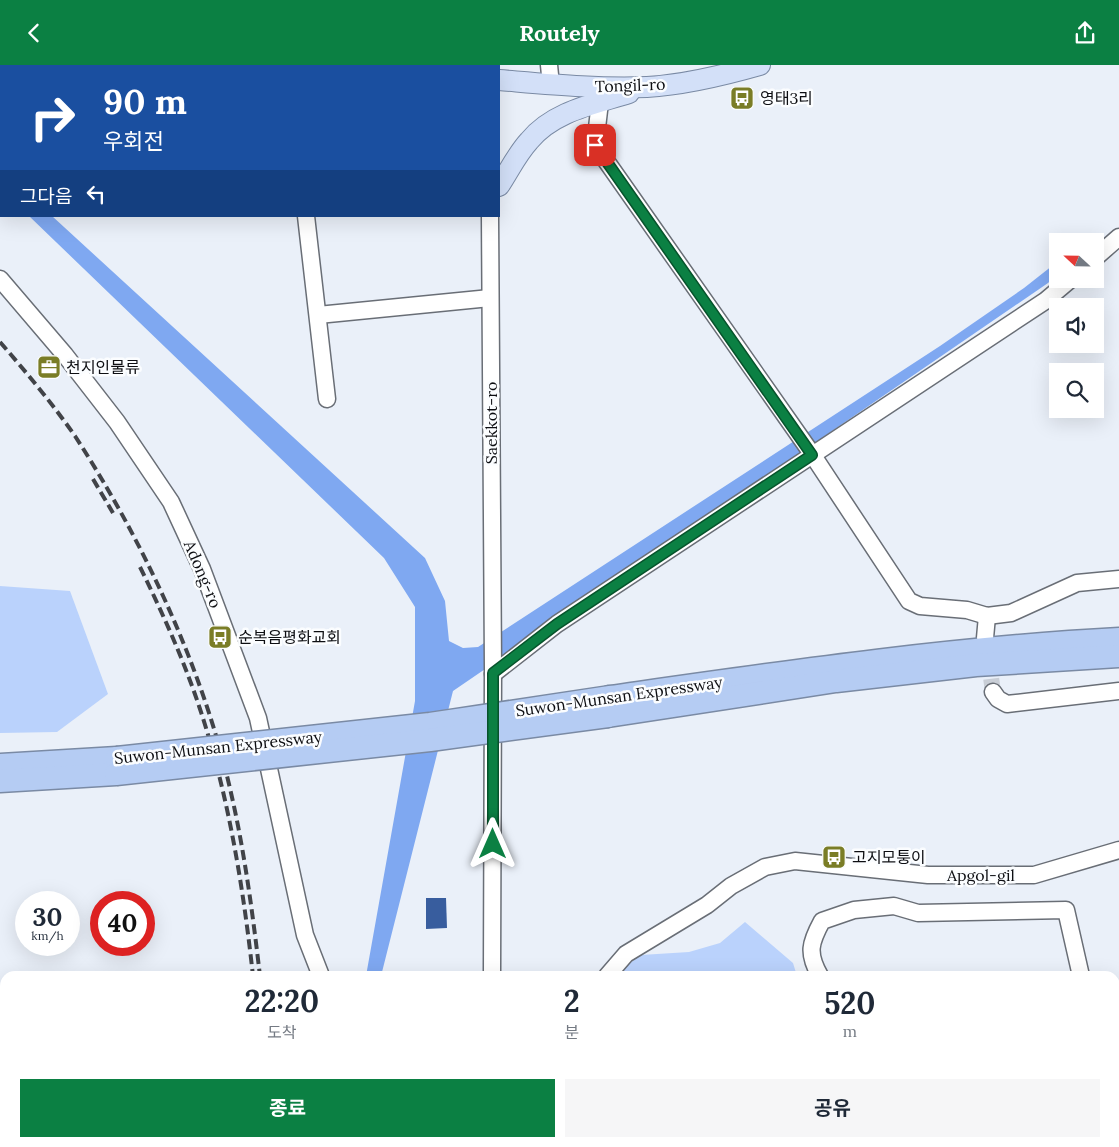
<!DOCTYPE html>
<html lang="ko">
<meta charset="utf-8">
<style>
:root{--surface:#fff;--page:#f6f6f7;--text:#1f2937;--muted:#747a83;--accent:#0b8043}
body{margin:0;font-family:Lora,"Noto Sans KR",serif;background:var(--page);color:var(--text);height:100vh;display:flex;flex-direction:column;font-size:19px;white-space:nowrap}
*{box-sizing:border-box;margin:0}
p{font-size:16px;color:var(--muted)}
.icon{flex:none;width:28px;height:28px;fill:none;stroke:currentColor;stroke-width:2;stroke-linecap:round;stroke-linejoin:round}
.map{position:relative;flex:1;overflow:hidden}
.sheet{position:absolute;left:0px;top:906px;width:1120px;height:176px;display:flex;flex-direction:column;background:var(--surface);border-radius:15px 15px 0 0;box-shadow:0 5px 20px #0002}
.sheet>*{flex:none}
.top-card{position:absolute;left:0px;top:0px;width:500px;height:152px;box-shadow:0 5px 20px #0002;background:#1a4fa0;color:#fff;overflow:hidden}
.needle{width:32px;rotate:292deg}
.fabs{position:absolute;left:1049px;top:168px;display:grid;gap:10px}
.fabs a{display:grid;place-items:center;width:55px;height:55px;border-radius:0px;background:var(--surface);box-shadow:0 5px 20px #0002;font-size:25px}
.speed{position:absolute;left:15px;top:826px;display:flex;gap:10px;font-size:25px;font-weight:700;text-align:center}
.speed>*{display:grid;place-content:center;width:65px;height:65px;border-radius:50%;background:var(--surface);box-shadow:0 5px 20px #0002;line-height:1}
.speed small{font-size:12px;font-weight:400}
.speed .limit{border:8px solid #d22;background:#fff;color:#111}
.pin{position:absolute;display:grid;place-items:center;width:42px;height:42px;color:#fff;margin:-21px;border-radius:10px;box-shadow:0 2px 8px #0006}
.me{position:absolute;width:55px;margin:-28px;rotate:0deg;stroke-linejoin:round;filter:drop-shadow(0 0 4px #0008)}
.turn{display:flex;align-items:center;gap:18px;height:105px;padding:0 20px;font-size:22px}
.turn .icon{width:65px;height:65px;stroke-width:2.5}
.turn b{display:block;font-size:35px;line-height:42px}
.then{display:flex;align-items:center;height:48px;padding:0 20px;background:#0003;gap:10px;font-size:19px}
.eta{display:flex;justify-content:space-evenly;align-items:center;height:85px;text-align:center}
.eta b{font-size:30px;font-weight:700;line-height:35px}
.button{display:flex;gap:10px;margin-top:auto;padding:10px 20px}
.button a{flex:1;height:58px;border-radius:0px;background:var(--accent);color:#fff;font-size:20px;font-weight:700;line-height:58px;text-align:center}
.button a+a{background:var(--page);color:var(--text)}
header{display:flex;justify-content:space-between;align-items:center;height:65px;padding:0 20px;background:var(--accent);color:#fff;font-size:22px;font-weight:700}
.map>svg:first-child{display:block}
.green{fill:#bad2fc}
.water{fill:#7fa8f1}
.building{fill:#385d9e}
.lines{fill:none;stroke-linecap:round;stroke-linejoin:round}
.minor-tunnel{stroke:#c9ced6;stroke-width:16;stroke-dasharray:16 8;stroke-linecap:butt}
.minor-casing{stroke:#696e76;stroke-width:19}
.major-casing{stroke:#7a8aa4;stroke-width:22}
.highway-casing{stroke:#7a8aa4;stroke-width:25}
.minor{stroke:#fff;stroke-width:16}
.major{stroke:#d3e0f8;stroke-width:20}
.highway{stroke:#b5ccf3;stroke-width:22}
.rail{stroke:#414348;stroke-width:4;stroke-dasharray:10 5;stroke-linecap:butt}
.highway-bridge-casing{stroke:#7a8aa4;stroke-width:25;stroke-linecap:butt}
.highway-bridge{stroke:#b5ccf3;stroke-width:22}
.route-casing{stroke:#07532c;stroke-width:12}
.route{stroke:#0b8043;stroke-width:9}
.labels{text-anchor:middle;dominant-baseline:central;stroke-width:5;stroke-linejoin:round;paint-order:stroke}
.street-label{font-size:16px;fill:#0d0e12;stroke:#fbfdff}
.poi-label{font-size:16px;fill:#0d0e12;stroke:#fbfdff;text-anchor:start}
</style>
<header><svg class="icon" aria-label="back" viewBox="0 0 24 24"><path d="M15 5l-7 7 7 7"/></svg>Routely<svg class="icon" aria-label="share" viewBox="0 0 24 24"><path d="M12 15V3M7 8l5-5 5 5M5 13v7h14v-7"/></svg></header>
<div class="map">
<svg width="1119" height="1082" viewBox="0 0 1119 1082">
<rect width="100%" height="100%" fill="#eaf0f9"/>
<g class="green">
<polygon points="0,521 70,526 108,629 57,667 0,668"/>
<polygon points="745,857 793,898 797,911 612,911 641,890 689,887 720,878"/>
<polygon points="0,946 5,946 5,1078 145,1078 144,1082 0,1082"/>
<polygon points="580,1078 863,1078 871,1082 580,1082"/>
</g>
<polygon class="water" points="29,151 52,151 425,493 445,536 449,576 463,583 478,582 940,281 1024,223 1057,197 1057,209 1048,218 453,626 381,911 366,911 415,636 415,542 384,493"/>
<g class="building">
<polygon points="426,833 446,833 447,863 426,864"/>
<polygon points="522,1078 544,1078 545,1082 522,1082"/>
</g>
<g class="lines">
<polyline class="minor-tunnel" points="988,590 993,627"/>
<g class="minor-casing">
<g id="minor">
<polyline points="289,0 289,1"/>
<polyline points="549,0 551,20"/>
<polyline points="600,37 595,80 810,386 909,536 920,541 967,545 987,551 1011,548 1077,518 1119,514"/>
<polyline points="306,151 327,334"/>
<polyline points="490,151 493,603 492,911"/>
<polyline points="1095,193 1119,172"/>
<polyline points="0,214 65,290 117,357 171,437 202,504 258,653 305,870 321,911"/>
<polyline points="318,250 490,233"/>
<polyline points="985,573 987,551"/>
<polyline points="493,609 557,559 1045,236 1071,214"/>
<polyline points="993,627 998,634 1007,639 1119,626"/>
<polyline points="607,911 626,889 707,840 731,821 765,802 795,796 928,810 1034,810 1119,785"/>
<path d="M 820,911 C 807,888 810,878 822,856 L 854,845 L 894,841 L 918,848 L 1066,845 L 1081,911"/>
<polyline points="1115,964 1119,967"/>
<polyline points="1115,985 1119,985"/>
<polyline points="244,1078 244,1082"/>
<polyline points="429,1078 432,1082"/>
<polyline points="569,1078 569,1082"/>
<polyline points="492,1082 492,1078"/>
</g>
</g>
<g class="major-casing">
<g id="major">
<polyline points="394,0 396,1"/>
<polyline points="427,0 433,1"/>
<path d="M 499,15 C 548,19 598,24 647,22 C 683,20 725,10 760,0"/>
<path d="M 499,121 C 509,106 517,89 529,76 C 553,46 595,39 629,28"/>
</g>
</g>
<g class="highway-casing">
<g id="highway">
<path d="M 610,632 C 779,608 948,583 1119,574"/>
<polyline points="608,651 836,616 976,600 1119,591"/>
<polyline points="0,700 117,693"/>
<polyline points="0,716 116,709"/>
</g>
</g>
<use href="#minor" class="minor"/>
<use href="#major" class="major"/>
<use href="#highway" class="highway"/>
<g class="rail">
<path d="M 0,277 C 26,307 52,338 75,371 C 140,471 197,591 226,707 C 243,774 252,843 260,911"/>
<polyline points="93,414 113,448"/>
<path d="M 140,502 C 162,547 183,593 199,641 C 228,728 243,820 253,911"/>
<polyline points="264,1078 264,1082"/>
</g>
<g class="highway-bridge-casing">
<g id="highway-bridge">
<polyline points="117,693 430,659 610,632"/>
<polyline points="116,709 430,675 608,651"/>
</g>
</g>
<use href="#highway-bridge" class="highway-bridge"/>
</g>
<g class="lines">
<g class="route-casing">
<polyline id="route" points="493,779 493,608 557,559 812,390 595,80"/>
</g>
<use href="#route" class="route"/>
</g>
<defs>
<g id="bus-square" transform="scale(1.25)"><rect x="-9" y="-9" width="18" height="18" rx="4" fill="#7a7d26" stroke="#fbfdff"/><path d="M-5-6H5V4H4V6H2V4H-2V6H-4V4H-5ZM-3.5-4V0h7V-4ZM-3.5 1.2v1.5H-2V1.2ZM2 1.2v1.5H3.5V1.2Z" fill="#fff"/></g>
<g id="office-square" transform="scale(1.25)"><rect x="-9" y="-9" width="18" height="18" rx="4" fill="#7a7d26" stroke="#fbfdff"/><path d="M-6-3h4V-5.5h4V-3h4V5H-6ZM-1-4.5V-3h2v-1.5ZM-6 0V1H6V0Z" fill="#fff"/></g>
</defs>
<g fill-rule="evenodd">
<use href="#bus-square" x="742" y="33"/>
<use href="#office-square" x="49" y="302"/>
<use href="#bus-square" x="220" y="572"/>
<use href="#bus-square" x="834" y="792"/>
</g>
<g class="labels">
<g class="street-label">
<text transform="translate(630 20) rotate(-2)">Tongil-ro</text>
<text transform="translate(491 358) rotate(-90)">Saekkot-ro</text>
<text transform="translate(203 509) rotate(67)">Adong-ro</text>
<text transform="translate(619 631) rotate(-8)">Suwon-Munsan Expressway</text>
<text transform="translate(218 682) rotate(-6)">Suwon-Munsan Expressway</text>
<text x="981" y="810">Apgol-gil</text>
</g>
<g class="poi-label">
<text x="760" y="33">영태3리</text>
<text x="66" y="302">천지인물류</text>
<text x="238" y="572">순복음평화교회</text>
<text x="852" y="792">고지모퉁이</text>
</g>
</g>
</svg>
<div class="fabs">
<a><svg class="needle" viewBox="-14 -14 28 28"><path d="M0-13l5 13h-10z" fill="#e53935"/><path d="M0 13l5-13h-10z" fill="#747a83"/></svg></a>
<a><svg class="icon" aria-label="sound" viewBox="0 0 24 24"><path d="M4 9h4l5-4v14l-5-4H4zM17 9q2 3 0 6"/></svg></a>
<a><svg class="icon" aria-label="search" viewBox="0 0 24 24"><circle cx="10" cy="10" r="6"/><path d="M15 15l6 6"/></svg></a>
</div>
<div class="speed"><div>30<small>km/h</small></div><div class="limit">40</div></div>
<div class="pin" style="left:595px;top:80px;background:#d93025"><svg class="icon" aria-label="arrive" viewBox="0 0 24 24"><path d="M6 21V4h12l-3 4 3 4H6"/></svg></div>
<svg class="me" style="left:493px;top:779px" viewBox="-20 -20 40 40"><path d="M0-17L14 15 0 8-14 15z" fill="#0b8043" stroke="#fff" stroke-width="4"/></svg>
<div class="top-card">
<div class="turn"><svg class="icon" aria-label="right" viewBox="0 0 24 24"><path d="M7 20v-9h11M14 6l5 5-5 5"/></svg><div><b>90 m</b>우회전</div></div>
<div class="then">그다음<svg class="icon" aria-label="left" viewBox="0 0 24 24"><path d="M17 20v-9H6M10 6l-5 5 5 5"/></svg></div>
</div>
<section class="sheet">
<div class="eta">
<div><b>22:20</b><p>도착</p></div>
<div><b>2</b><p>분</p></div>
<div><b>520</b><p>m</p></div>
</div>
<div class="button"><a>종료</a><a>공유</a></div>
</section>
</div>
